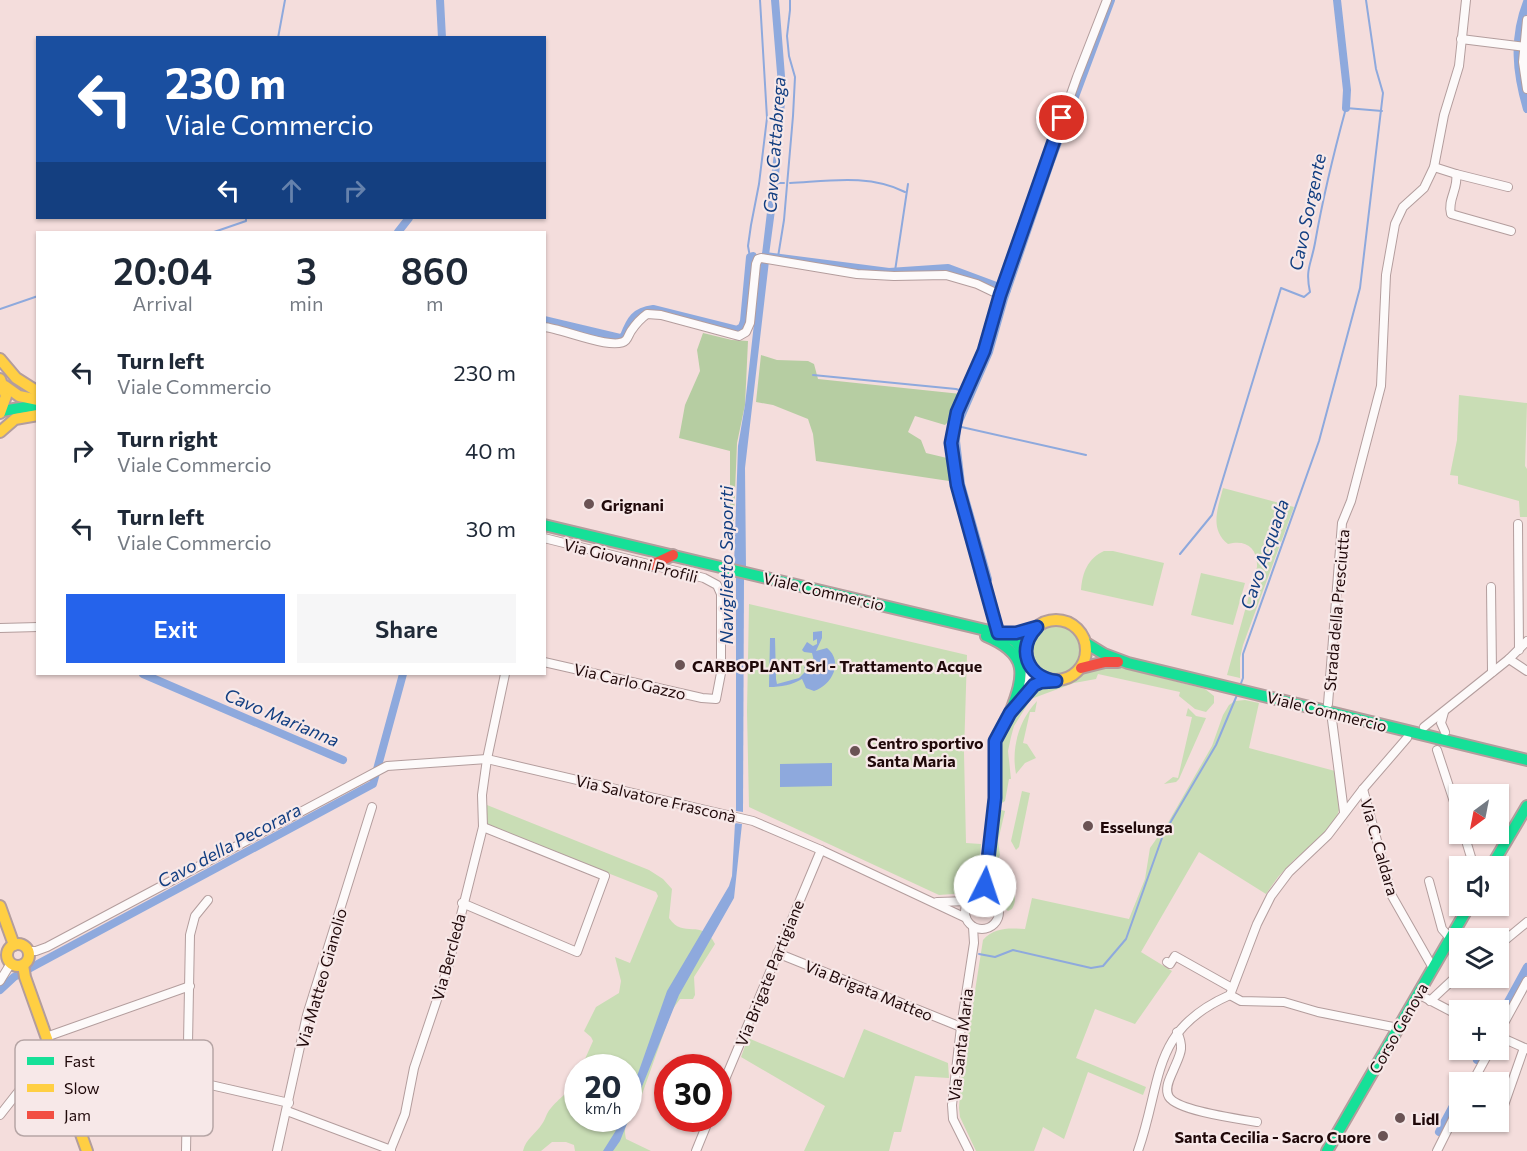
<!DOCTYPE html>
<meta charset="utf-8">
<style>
:root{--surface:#fff;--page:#f6f6f7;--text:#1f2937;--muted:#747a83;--accent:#2563eb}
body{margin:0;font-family:Commissioner,sans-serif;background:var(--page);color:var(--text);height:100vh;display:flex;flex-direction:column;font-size:22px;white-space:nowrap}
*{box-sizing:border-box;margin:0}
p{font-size:20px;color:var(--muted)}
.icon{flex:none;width:33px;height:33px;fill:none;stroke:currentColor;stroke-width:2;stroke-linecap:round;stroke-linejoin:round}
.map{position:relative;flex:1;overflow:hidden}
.details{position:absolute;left:36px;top:231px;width:510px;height:444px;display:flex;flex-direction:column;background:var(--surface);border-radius:0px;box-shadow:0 2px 4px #0004}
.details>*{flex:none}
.guide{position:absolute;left:36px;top:36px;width:510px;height:183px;border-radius:0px;box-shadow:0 2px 4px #0004;background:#1a4fa0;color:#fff;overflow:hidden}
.needle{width:39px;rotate:212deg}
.controls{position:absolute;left:1449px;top:784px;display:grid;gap:12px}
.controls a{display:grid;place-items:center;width:60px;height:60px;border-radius:0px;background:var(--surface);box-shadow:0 2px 4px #0004;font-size:30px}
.speed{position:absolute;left:564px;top:1054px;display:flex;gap:12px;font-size:30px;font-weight:700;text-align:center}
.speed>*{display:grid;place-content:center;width:78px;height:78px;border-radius:50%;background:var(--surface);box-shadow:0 2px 4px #0004;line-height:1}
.speed small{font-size:15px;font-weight:400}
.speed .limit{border:9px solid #d22;background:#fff;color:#111}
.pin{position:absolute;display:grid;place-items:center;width:51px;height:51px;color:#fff;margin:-26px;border:3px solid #fff;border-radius:50%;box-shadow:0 2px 6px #0007}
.me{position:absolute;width:66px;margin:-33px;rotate:4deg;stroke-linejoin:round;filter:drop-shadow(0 0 4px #0008)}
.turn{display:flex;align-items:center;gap:21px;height:126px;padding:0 30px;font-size:27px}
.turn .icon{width:78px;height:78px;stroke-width:2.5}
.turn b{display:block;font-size:42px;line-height:51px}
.lanes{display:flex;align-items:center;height:57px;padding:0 30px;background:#0003;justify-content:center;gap:30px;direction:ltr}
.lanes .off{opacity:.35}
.eta{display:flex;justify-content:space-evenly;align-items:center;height:102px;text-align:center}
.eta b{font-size:36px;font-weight:600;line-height:42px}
.cta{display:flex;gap:12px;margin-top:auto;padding:12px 30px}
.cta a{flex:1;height:69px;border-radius:0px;background:var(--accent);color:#fff;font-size:24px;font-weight:600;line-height:69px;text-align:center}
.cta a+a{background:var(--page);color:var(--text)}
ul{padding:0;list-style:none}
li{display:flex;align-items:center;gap:18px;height:78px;padding:0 30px}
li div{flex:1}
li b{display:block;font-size:22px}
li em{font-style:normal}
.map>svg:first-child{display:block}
.green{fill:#c9ddb5}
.forest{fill:#b6cda2}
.water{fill:#8ea9dd}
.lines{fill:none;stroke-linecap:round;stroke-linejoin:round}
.stream{stroke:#8ea9dd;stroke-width:2}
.canal{stroke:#8ea9dd;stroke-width:8}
.street-casing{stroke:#b39d9d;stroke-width:10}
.fast-casing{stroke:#b39d9d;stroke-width:14}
.slow-casing{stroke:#b39d9d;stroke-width:14}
.jam-casing{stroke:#b39d9d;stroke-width:14}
.street{stroke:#fdfafa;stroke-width:8}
.fast{stroke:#16e098;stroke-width:10}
.slow{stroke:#ffcf43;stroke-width:10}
.jam{stroke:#f24e42;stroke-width:10}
.route-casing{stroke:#184099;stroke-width:15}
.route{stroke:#2563eb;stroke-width:10}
.poi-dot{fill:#6a5354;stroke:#f7e8e8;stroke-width:2}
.labels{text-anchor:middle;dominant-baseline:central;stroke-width:4.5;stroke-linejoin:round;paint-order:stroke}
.poi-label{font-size:16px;font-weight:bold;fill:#20090a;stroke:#f7e8e8;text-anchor:start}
.street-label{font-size:16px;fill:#20090a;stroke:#f7e8e8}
.water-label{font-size:18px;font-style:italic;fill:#123e81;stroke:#f7e8e8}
.key{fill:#f7e8e8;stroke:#b6a5a5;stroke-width:1.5}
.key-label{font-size:16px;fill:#20090a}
</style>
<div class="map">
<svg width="1527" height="1151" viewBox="0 0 1527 1151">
<rect width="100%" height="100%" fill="#f4dddc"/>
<g class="green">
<polygon points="1459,395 1527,403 1525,466 1527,469 1527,517 1520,517 1519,501 1458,484 1458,476 1450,475 1457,440"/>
<path d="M 1223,488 L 1294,507 L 1243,645 L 1240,658 L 1240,678 L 1227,675 L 1257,567 C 1258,548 1246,539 1228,544 C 1209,529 1218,508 1223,488 Z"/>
<path d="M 1104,551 L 1113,551 L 1164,563 L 1153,606 L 1081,590 C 1082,573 1088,558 1104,551 Z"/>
<polygon points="1201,573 1245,583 1233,625 1191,615"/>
<polygon points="749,604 967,655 964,753 966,843 981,844 978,886 967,893 939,895 749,807 747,711"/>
<circle cx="1057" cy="650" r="24"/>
<polygon points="1098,667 1119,667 1205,689 1214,696 1214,703 1206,712 1195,709 1179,696 1180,692 1098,674 1096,679 1074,683 1031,699 1014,726 1011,737 1008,751 1011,779 1009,779 1005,801 1002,803 1002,737 1026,699 1043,684 1060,684 1070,681 1086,671"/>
<path d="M 1245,700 L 1259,703 L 1249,748 L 1335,771 L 1339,810 L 1336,819 L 1329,831 L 1294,860 L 1278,877 L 1266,894 L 1199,852 L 1141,952 L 1172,971 L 1135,1024 L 1095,1009 L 1076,1058 L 1146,1087 L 1143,1095 L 1088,1072 L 1064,1139 L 1043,1127 L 1034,1151 L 976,1151 L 960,1117 L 959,1108 L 961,1080 L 983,940 C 994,927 1010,928 1025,929 L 1032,898 L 1129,919 L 1145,879 L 1150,848 L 1169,821 L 1212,746 L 1223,715 L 1229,705 L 1235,701 Z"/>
<path d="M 1037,701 L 1035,712 L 1030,712 L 1023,743 L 1027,744 L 1036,758 L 1025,763 L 1016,774 C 1011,748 1019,720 1037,701 Z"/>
<polygon points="1188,708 1196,716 1206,718 1179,779 1176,782 1164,784 1173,777 1178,778 1192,717 1186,716"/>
<polygon points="1022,791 1030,793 1019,847 1016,850 1011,841"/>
<path d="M 487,805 L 649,870 L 663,879 L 672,889 L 669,918 C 683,940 702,917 715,944 L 694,977 L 695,995 L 693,999 L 680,999 L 672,1010 L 635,1114 C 627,1125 623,1124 626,1139 L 651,1151 L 575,1151 L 574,1145 L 566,1142 L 552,1142 L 541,1151 L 523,1151 C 526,1138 536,1134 542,1124 C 546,1119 546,1113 551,1108 C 563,1094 569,1094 577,1075 L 578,1119 L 628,1119 L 628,1068 L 581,1068 L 593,1041 L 591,1037 L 584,1031 L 596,1007 L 619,993 L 621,981 L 615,957 L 630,963 L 658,896 L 656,892 L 486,825 Z"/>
<path d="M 1001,810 L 1005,811 L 998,841 L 1000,855 L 996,864 C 1001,879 1023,890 1012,909 L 1008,911 C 979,895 997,837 1001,810 Z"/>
<polygon points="864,1029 948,1063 949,1078 915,1076 901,1132 894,1132 889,1151 804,1151 825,1106 741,1057 748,1038 844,1078"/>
</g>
<g class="forest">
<polygon points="703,333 732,340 748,341 745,405 737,443 733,542 731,537 730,527 730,451 679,438 685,405 700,371 697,350"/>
<polygon points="761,355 777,360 808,361 814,364 818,379 961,394 952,418 945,425 915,416 908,432 921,440 926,453 947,458 951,480 949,481 816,461 813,434 808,419 773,405 756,402"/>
</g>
<g class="water">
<polygon points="771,0 779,0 786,89 778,188 769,255 762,254 774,153 778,85"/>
<polygon points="761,260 769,261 745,468 746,568 734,565 738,446 745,405"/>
<polygon points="736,576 744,577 743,812 736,811"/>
<path d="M 822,631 L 822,638 L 816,651 L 827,648 C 844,662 832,685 814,691 L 806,688 L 802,679 C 792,685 781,687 769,687 L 770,638 L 775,638 L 776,679 L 777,684 L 799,678 L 806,671 L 804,668 L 806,664 L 810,667 L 809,670 L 813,669 L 815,665 L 812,653 L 804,652 L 802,650 L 807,642 L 813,646 L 817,644 L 817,639 L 813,641 L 813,632 Z"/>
<polygon points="832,763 832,786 780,787 780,764"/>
<polygon points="735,823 742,824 734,898 679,995 620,1141 613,1151 603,1151 615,1132 621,1119 628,1119 629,1099 667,991 729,886 732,876"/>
</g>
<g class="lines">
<g class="stream">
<polyline points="278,38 285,0"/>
<polyline points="776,183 784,183"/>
<path d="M 790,183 C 829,181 869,174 905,192"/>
<polyline points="214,232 246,221 246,218"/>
<polyline points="750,257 748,246 751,225 759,184 767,118 760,0"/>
<polyline points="778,257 784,220 793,116 795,77 789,56 787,36 790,10 790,0"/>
<polyline points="895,271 908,184"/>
<polyline points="0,309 38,296"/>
<polyline points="813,375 956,389 965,392"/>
<polyline points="957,426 1086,455"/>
<path d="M 1180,554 L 1212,515 L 1281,288 L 1304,297 L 1310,292 C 1305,269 1311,265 1315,243 C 1323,197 1334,152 1346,108 L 1382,111"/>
<polyline points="1240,686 1243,678 1243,654 1319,441 1360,288 1383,93 1376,69 1366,0"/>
<polyline points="979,954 995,957 1013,950 1091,968 1103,966 1126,939 1163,835 1216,745 1237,695"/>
</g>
<g class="canal">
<polyline points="440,0 442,38"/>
<polyline points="1337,0 1347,90 1346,108"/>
<path d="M 1527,2 C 1513,38 1516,72 1527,109"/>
<polyline points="398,232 409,218"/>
<polyline points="765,256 889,272 948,268 1007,290"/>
<path d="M 544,320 L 620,338 L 624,336 C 630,320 635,311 653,309 L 737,330 L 742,327 L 744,321 L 750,257 L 753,256"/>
<polyline points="988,579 961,484 956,441 957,426 989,352 1004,299 1051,161 1111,0"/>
<polyline points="143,674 343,760"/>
<polyline points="0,990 14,977 34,966 373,784 403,674"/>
<polyline points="1498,1020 1527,967"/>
<polyline points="1477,1060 1483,1050"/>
<polyline points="1439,1132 1460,1093"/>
</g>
<g class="street-casing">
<g id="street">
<polyline points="1527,20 1523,62 1527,89"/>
<polyline points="1461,39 1526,47"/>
<path d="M 1434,167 L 1456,174 C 1459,188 1447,200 1451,214 L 1511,231"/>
<polyline points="1456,174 1508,187"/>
<path d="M 544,327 C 561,328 615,352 626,340 C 628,338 629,334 631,331 C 635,325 640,319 647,314 L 661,315 L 739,336 L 746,332 L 750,323 L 756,264 L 758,259 L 761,258 L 857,274 L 894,276 L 946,275 L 977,284 L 1000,295"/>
<polyline points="1518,524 1519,650"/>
<polyline points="544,538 704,578 717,585 721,594 721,673 716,699 702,698 544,662"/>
<polyline points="1491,587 1492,672"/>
<polyline points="0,628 38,627"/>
<polyline points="998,633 957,485 951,443 954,425 984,351 1000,295 1077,77 1107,0"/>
<polyline points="1509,659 1527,671"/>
<path d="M 1026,695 C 1035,684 1042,682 1056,681"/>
<polyline points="1019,699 1029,682 1030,665"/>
<polyline points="1328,704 1342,523 1351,501 1381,386 1386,275 1395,224 1403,207 1424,188 1434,167 1444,115 1459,66 1466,0"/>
<polyline points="1331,712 1344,812"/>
<polyline points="1444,712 1441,723 1445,732"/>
<polyline points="1424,727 1509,659 1527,641"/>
<polyline points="1437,750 1460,820"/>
<polyline points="1363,789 1392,896 1433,968"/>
<polyline points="1464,834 1474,867"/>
<polyline points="1429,881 1442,929 1450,938"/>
<circle cx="982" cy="912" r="17"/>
<polyline points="992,899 985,886 985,873 995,799 995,741 1001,728 1013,709"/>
<polyline points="937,902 969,901"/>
<polyline points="462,903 577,952 605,876 483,827"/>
<polyline points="1498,946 1527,922"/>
<polyline points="28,951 36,951 47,947 387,766 487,759 753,821 821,850 966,918"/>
<polyline points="777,953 961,1027"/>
<polyline points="1167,962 1170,964 1175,956 1232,988"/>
<polyline points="0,981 11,963"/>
<polyline points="1418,994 1460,1016"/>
<polyline points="1230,995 1241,1001 1284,1002 1318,1012 1398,1028"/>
<polyline points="1430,1001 1460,973"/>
<path d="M 1177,1032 C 1185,1049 1180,1054 1173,1071 C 1170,1078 1164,1089 1169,1097 C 1178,1111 1239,1119 1257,1122"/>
<polyline points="1498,1034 1527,981"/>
<polyline points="1498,1036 1527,1049"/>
<polyline points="46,1037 190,986"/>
<polyline points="1472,1083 1490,1050"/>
<polyline points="718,1096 821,850"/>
<polyline points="1503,1108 1524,1048"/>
<polyline points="287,1111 391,1150"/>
<polyline points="0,1115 51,1050"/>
<polyline points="76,1120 189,1080 289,1103"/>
<polyline points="186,1151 190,935 195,916 208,900"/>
<polyline points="277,1151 307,1015 372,807"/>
<polyline points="390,1151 405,1114 414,1068 448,967 483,827 482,795 487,759 505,674"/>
<polyline points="696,1151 709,1119"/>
<polyline points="969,1151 953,1119 952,1105 961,1027 974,943 973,927"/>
<path d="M 1138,1151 C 1163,1080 1150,1030 1230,995 L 1257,924 L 1271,896 L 1289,872 L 1328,835 L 1363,789 L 1407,738"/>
<polyline points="1437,1151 1460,1105"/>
</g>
</g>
<g class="fast-casing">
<g id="fast">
<polyline points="2,411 38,405"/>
<polyline points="544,525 998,633 1015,641 1026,655"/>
<path d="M 986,636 C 1029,654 1025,674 1010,713"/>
<polyline points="1086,643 1104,654 1128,663 1527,760"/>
<polyline points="1491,867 1527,806"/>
<polyline points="1327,1151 1469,906"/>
</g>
</g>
<g class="slow-casing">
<g id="slow">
<polyline points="0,359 16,378 38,392"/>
<polyline points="0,379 6,396 0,413"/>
<polyline points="5,386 19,396 38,400"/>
<polyline points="0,432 15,419 38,415"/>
<circle cx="1056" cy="650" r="30"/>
<polyline points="0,906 14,945"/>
<circle cx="18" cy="955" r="11"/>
<polyline points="23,965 25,977 87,1151"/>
</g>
</g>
<g class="jam-casing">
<g id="jam">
<polyline points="652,565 673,555"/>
<polyline points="1081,668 1105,662 1118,662"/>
</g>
</g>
<use href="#street" class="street"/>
<use href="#fast" class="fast"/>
<use href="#slow" class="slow"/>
<use href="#jam" class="jam"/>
</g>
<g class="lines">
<g class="route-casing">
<path id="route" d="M 985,886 L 995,798 L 995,741 L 1010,713 L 1034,685 L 1041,682 L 1056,681 C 1027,677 1016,649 1037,627 L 1016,633 L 998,633 L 957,485 L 951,443 L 957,412 L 984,351 L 1000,295 L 1062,118"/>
</g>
<use href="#route" class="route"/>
</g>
<g class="poi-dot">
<circle cx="589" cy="504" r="6"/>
<circle cx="680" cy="665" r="6"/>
<circle cx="855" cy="751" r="6"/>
<circle cx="1088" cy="826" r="6"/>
<circle cx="1400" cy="1118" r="6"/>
<circle cx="1383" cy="1136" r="6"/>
</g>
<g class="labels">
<g class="poi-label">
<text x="601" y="504">Grignani</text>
<text x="692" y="665">CARBOPLANT Srl - Trattamento Acque</text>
<text x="867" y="742">Centro sportivo<tspan x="867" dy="18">Santa Maria</tspan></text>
<text x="1100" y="826">Esselunga</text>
<text x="1412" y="1118">Lidl</text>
<text x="1371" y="1136" text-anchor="end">Santa Cecilia - Sacro Cuore</text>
</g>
<g class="street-label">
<text transform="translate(631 560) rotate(14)">Via Giovanni Profili</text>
<text transform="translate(824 591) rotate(13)">Viale Commercio</text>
<text transform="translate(1336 610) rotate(-85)">Strada della Presciutta</text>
<text transform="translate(630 681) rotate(13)">Via Carlo Gazzo</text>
<text transform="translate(1327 711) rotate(14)">Viale Commercio</text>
<text transform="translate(656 798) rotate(13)">Via Salvatore Frasconà</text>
<text transform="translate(1380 847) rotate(74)">Via C. Caldara</text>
<text transform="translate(448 957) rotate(-75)">Via Bercleda</text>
<text transform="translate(769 973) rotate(-68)">Via Brigate Partigiane</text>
<text transform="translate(321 978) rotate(-74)">Via Matteo Gianolio</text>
<text transform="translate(869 990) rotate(22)">Via Brigata Matteo</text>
<text transform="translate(1398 1028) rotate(-60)">Corso Genova</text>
<text transform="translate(960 1045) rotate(-83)">Via Santa Maria</text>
</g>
<g class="water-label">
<text transform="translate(774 145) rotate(-86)">Cavo Cattabrega</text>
<text transform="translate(1307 212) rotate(-78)">Cavo Sorgente</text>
<text transform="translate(1264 554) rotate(-71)">Cavo Acquada</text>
<text transform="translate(726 565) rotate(-90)">Naviglietto Saporiti</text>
<text transform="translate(282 717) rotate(23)">Cavo Marianna</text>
<text transform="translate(229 845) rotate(-28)">Cavo della Pecorara</text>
</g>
</g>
<rect x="15" y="1040" width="198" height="96" rx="9" class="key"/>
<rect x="27" y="1057" width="27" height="8" fill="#16e098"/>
<rect x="27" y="1084" width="27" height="8" fill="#ffcf43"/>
<rect x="27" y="1111" width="27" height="8" fill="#f24e42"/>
<g class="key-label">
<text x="64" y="1067">Fast</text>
<text x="64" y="1094">Slow</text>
<text x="64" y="1121">Jam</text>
</g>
</svg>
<div class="controls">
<a><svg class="needle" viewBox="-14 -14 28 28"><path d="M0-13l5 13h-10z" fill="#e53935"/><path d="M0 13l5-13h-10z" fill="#747a83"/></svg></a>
<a><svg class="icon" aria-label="sound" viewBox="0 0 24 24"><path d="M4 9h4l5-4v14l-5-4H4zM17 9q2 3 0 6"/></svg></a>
<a><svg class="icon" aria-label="layers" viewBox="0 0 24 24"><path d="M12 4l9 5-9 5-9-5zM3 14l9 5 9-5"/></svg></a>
<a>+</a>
<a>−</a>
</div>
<div class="speed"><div>20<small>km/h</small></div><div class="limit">30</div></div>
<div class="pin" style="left:1062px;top:118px;background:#d93025"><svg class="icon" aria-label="arrive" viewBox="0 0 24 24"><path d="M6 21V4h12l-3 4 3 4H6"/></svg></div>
<svg class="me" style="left:985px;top:886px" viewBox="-20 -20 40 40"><circle r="19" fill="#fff"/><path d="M0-13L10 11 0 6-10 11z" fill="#2563eb"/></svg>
<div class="guide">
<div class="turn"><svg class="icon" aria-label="left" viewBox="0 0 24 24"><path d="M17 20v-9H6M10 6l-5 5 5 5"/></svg><div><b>230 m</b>Viale Commercio</div></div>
<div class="lanes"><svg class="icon" aria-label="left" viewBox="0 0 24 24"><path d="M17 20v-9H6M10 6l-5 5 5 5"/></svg><svg class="icon off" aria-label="ahead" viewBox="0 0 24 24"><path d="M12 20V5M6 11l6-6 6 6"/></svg><svg class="icon off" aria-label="right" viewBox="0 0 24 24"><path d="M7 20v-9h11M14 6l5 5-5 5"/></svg></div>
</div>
<section class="details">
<div class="eta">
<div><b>20:04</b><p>Arrival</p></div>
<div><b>3</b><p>min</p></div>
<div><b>860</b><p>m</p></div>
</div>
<ul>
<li><svg class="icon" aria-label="left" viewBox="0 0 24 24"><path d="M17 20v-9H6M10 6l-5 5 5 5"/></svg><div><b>Turn left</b><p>Viale Commercio</p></div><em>230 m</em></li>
<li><svg class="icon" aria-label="right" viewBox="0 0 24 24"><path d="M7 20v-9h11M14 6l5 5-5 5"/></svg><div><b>Turn right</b><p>Viale Commercio</p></div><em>40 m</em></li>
<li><svg class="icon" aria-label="left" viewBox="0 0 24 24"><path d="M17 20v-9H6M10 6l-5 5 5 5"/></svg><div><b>Turn left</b><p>Viale Commercio</p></div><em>30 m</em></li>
</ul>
<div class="cta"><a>Exit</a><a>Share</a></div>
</section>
</div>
